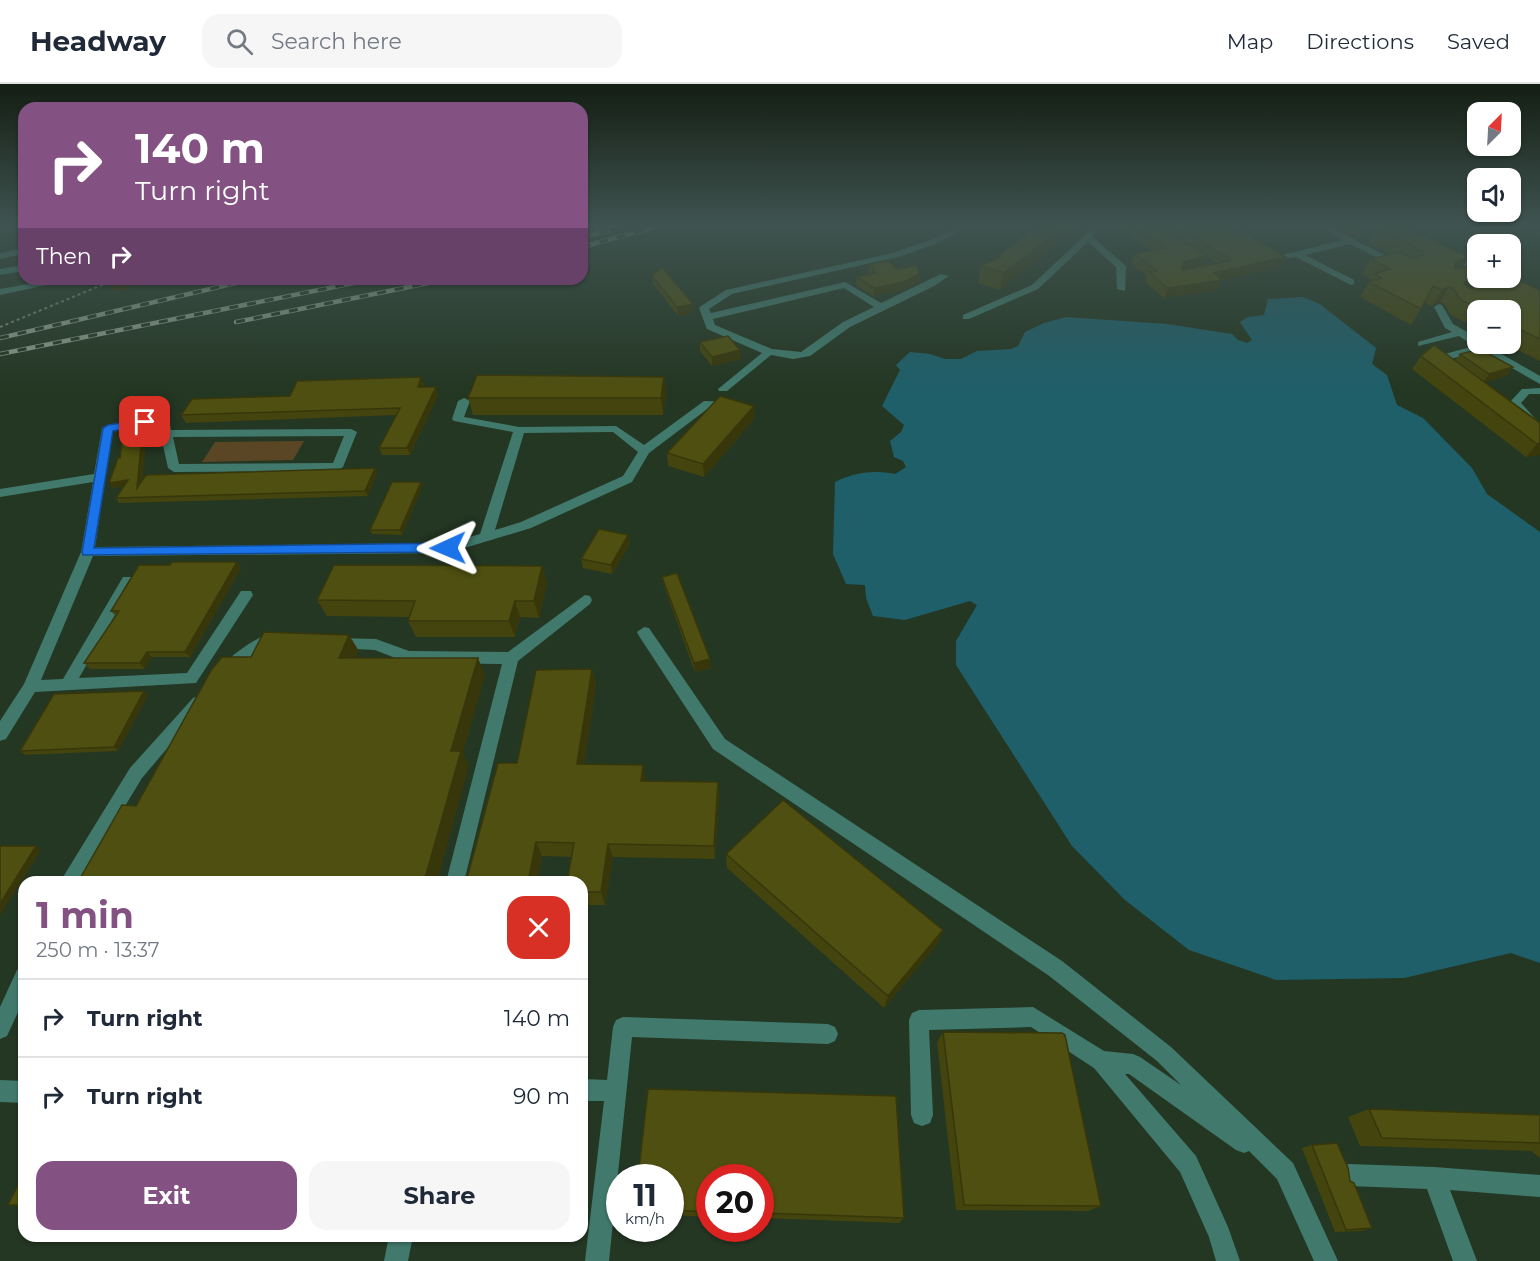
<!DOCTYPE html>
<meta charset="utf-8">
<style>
:root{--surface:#fff;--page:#f6f6f7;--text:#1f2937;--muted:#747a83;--line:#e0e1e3;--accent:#835283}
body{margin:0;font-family:Montserrat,sans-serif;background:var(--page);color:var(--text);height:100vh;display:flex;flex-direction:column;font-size:22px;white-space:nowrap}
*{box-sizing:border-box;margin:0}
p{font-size:20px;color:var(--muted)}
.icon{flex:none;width:33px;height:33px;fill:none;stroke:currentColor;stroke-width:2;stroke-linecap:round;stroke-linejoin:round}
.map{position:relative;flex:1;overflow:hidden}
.details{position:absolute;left:18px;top:792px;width:570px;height:366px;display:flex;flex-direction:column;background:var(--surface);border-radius:18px;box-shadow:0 2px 4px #0004}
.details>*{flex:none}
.banner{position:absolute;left:18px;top:18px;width:570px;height:183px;border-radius:18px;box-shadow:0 2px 4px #0004;background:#835283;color:#fff;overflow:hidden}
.needle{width:39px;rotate:24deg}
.buttons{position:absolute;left:1467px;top:18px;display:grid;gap:12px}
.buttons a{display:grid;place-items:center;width:54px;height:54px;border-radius:12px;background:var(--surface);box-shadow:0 2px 4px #0004;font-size:30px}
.speed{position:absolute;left:606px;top:1080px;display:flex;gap:12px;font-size:30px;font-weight:700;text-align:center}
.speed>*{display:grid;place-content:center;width:78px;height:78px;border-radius:50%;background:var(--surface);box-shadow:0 2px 4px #0004;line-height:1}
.speed small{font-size:15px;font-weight:400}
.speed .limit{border:9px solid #d22;background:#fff;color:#111}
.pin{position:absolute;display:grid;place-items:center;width:51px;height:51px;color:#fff;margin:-26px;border-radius:12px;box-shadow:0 3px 9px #0006}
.me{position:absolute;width:66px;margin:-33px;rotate:269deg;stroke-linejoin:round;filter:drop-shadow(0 0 4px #0008)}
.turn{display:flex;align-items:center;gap:21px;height:126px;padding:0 18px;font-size:27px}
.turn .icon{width:78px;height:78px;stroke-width:2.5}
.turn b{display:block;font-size:42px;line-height:51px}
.then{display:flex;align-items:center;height:57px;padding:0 18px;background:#0003;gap:12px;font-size:22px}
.round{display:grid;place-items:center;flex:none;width:63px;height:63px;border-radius:18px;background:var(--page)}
.summary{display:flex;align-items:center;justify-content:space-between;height:102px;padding:0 18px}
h1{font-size:36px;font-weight:700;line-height:45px;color:var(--accent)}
.action{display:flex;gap:12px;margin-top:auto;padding:12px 18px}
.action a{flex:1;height:69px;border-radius:18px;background:var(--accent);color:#fff;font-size:24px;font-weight:700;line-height:69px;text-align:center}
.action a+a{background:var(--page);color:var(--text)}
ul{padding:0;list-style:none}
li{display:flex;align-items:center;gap:18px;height:78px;padding:0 18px;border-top:2px solid var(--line)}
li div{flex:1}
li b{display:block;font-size:22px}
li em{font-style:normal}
header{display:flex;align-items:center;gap:36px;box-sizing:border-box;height:84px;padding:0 30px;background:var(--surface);border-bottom:2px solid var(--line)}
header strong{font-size:28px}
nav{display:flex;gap:33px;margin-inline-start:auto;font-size:21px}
.search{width:420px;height:54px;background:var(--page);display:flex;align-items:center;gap:15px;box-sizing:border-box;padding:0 21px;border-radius:18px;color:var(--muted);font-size:22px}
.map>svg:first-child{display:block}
.green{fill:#5a4524}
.water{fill:#1f5f6a}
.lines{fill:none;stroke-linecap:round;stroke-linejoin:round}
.path{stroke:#768675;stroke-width:2;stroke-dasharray:3 3;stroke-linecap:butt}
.minor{fill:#417a6d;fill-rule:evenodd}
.rail-casing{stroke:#8a9a89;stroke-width:4.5}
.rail{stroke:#243723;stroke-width:3;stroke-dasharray:9;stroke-linecap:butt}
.wall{fill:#43440e;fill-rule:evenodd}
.shaded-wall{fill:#37370b}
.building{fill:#4e4f10;stroke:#37370b;stroke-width:1.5}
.route{fill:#1a73e8;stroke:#114b97;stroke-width:1.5}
</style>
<header>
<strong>Headway</strong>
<div class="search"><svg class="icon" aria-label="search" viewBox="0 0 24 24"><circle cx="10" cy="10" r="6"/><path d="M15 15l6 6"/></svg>Search here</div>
<nav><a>Map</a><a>Directions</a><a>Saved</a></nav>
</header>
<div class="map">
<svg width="1540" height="1177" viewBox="0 0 1540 1177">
<rect width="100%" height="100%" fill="#243723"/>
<polygon class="green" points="304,357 293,376 202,378 215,358"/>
<path class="water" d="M 1303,213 L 1320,220 L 1376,264 L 1372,280 L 1387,291 L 1397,321 L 1423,334 L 1472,384 L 1487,410 L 1540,448 L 1540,879 L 1511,869 L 1404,894 L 1276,896 L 1189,866 L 1125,816 L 1072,762 L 956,581 L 956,557 L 977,521 L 970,517 L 905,536 L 873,532 L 866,514 L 865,501 L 846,500 L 833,470 L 835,398 C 856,388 873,386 895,390 L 906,383 L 903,377 L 894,373 L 890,357 L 901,348 L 904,341 L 882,322 L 900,286 L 896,281 L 910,268 L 930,270 L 945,275 L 961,275 L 977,267 L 1011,265 L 1018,262 L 1025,248 L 1044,239 L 1066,233 L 1167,240 L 1232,250 L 1238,256 L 1247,259 L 1252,256 L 1240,238 L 1248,233 L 1264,231 L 1268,215 Z"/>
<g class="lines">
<polyline class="path" points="0,243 102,201 110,195"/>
<g class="minor">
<polygon points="24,139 24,144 0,149 0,143"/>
<path d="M 963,139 L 973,139 L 938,159 L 898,173 L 732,210 L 709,225 L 711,229 L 845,198 L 881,219 L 941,190 L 949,192 L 934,202 L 850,243 L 810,272 L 793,275 L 771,271 L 727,307 L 719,307 L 718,305 L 762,269 L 707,245 L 699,224 L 701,222 L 726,206 L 893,169 L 932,155 ZM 844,204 L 874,223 L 843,238 L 801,268 L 772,265 L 715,241 L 713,235 Z"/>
<polygon points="1092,139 1100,139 1093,153 1126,182 1125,207 1117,205 1116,183 1088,158 1038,205 969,235 963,235 963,231 1032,201 1084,152"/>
<polygon points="1229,139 1245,141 1270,139 1244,147"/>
<polygon points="1312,139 1322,139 1404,181 1396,183 1350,160 1305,171 1354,196 1354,200 1351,201 1296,173 1282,175 1282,171 1343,156"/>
<polygon points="1457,139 1468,139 1479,145 1472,147"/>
<polygon points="24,164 24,170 0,175 0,169"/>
<polygon points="1448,168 1478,181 1478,188 1445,173 1444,171"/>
<polygon points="24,181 24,187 0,191 0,185"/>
<polygon points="1490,194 1501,194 1540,211 1540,218"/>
<polygon points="56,195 76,195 0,211 0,205"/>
<polygon points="1439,220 1442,221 1453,240 1478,254 1478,260 1484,260 1540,292 1540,300 1482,267 1446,276 1450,280 1445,283 1434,277 1434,273 1474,262 1459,252 1418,262 1418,258 1452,248 1445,244 1434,223"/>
<polygon points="1540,304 1540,310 1529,310 1521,319 1540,340 1540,350 1536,349 1509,319 1522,305"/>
<path d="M 464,314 L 470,317 L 464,333 L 519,343 L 616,342 L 644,361 L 704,317 L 732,318 L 738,321 L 732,324 L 710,323 L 649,369 L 632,398 L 531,444 L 448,469 L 93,472 L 41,596 L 63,595 L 123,493 L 133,493 L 135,496 L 79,594 L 187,589 L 241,507 L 251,507 L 253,511 L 196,599 L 35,608 L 6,655 L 0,657 L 0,637 L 24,600 L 81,468 L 93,398 L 0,413 L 0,405 L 94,390 L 102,344 L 108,341 L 163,332 L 169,335 L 171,346 L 351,345 L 357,348 L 343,383 L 337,387 L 174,388 L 168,384 L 158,339 L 113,347 L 95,463 L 448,459 L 480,450 L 513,348 L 454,337 L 452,335 L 458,317 ZM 613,348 L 638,368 L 623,392 L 521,438 L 495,446 L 524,349 ZM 344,352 L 333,379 L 179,380 L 173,353 Z"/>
<polygon points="585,511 590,512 592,516 590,520 518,577 464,798 446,798 502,580 408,579 375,566 335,564 330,563 328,559 330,555 335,554 376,555 409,567 508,568"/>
<polygon points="644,543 649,544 725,655 1062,877 1171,963 1293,1079 1338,1177 1314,1177 1277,1095 1249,1067 1244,1069 1236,1066 1129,990 1125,990 1196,1072 1228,1143 1240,1177 1216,1177 1209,1153 1180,1088 1094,984 1031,943 929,946 933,1031 930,1039 922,1042 914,1039 911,1031 909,936 912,929 919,926 1033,923 1104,967 1133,970 1140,973 1181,1001 1157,977 1048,891 713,665 639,552 637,548"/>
<path d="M 272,550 L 277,551 L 279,555 L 277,559 L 271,560 L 237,584 L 231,591 L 221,591 L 219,587 C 226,574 258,551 272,550 Z"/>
<polygon points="198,612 203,614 206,618 203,622 142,694 79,798 60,798 130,684 193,614"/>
<polygon points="24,883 24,915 7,952 0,955 0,923 17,886"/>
<polygon points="623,933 828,940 835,943 838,950 835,957 828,960 632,953 609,1177 585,1177 604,1017 582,1017 582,995 607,996 613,943 616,936"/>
<polygon points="0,996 24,997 24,1019 0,1018"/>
<polygon points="1349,1080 1434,1083 1540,1091 1540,1113 1450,1106 1477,1177 1453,1177 1427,1105 1349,1102 1341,1099 1338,1091 1341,1083"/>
<polygon points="389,1152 413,1152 408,1177 384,1177"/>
</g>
<g class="rail-casing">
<g id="rail">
<polyline points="598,145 628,139"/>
<polyline points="582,153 608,147"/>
<polyline points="582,163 670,139"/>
<polyline points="236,238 448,195"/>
<polyline points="0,254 253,195"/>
<polyline points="0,270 374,195"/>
</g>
</g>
<use href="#rail" class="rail"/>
</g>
<g class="wall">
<polygon points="1042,139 1000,206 978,199 981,182 1000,173 1000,170"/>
<path d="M 1111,139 L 1220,139 L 1281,183 L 1222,196 L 1218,206 L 1164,214 L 1145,198 L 1147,192 L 1131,179 L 1134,170 L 1152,167 ZM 1208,173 L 1217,179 L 1204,181 Z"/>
<polygon points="1301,139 1312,139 1311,141"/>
<polygon points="1326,139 1366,139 1359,152 1346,149"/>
<polygon points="1379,139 1469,173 1462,183 1490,199 1540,206 1540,277 1506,260 1510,260 1510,226 1478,226 1478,245 1451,231 1444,220 1440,218 1432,222 1425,218 1411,241 1360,213 1369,198 1371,195 1362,190 1371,175 1391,170 1369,160"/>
<polygon points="1535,139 1540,139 1540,152 1530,147"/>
<polygon points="869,180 897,185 919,190 918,199 903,206 873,212 856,201 857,193 869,190 868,189"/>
<polygon points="652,192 693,228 678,232 653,200"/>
<polygon points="700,258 741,275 712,282 700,267"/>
<polygon points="1460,270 1513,283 1506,292 1485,298 1540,339 1540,371 1526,373 1412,285 1421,272 1455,277"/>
<polygon points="664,293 666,310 663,331 473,331 468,314"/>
<polygon points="424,300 423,303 438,311 410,371 382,371 379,364 396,331 186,339 181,331 290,312"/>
<polygon points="754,322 754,335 704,393 668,382 667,369"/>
<polygon points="143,339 147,344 142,397 375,384 377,389 368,412 119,419 116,414 124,402 113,404 109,399 120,374"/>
<polygon points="422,403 402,451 372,450 370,446"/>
<polygon points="628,451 630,460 612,490 583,484 581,475"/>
<polygon points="237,478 241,484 190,573 152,573 145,585 90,585 84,579 116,532 111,527 170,481"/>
<polygon points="542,482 547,499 539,534 520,533 515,553 416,553 408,537 409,533 327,532 317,516"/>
<polygon points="662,493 711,584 695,588 664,502"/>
<polygon points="592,585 596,601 584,680 646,697 718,698 719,712 715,775 613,773 605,821 582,821 582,798 572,773 542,772 537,798 466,798 517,679"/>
<polygon points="144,607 148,611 118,667 25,671 20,667"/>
<polygon points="726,770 943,846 938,859 884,924 727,784"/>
<polygon points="943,948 1101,1122 1088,1127 956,1126 937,958"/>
<polygon points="648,1005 896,1012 904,1134 899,1139 760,1134 760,1094 710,1094 710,1133 670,1131 670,1094 638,1094"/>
<polygon points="1369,1025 1540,1031 1540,1074 1531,1067 1360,1062 1348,1033"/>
<polygon points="1312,1061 1350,1097 1372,1144 1361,1147 1335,1148 1302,1064"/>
<polygon points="24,1089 24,1123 8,1121"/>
</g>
<g class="shaded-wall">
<polygon points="1069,139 1084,139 1000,206 1003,189"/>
<polygon points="1208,172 1204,182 1179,188 1183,178"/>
<polygon points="1286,173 1281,183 1222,196 1218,206 1164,214 1168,204 1214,189"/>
<polygon points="1469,173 1459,188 1445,193 1455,178"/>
<polygon points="919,190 918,199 903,206 873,212 874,204"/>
<polygon points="1478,194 1494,194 1488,202 1458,212 1465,198"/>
<polygon points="126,195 147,195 131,198 131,205 114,208 109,200"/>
<polygon points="1449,203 1440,218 1432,222 1442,206"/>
<polygon points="693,220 693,228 678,232 677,223"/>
<polygon points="740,266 741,275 712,282 712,273"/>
<polygon points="1513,283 1506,292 1483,299 1489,290"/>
<polygon points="421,293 424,300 420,311 418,303"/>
<polygon points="664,293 666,310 663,331 661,314"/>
<polygon points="436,303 438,311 410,371 407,364"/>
<polygon points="754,322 754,335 704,393 703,380"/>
<polygon points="143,339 147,344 141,409 137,404"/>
<polygon points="1540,359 1540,371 1526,373 1537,360"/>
<polygon points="375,384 377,389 368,412 365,407"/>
<polygon points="128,396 132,401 113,404 109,399"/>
<polygon points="421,398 422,403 402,451 400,446"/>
<polygon points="628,451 630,460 612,490 611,481"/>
<polygon points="237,478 241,484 190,573 185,568"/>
<polygon points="542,482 547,499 539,534 534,517"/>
<polygon points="515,517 520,533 515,553 509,537"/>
<polygon points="349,551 359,567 349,590 339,574"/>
<polygon points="147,568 152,573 145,585 140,579"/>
<polygon points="478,574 485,591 463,669 469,682 437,798 424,798 451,667"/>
<polygon points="710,575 711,584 695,588 694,579"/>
<polygon points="592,585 596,601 582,695 577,680"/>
<polygon points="144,607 148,611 118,667 114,663"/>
<polygon points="643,681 646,696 644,711 641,697"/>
<polygon points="718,698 719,712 715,775 714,762"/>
<polygon points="536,758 542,772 537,798 528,798"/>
<polygon points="608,760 613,773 605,821 601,808"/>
<polygon points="36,762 41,766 0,832 0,820"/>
<polygon points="943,846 938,859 884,924 888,912"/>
</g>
<g class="building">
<polygon points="1042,139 1069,139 1003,189 981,182 1001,173 1000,170"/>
<polygon points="1128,139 1152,139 1208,172 1183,178 1182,186 1228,177 1229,174 1171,139 1220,139 1240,149 1243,148 1286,173 1214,189 1222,196 1168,204 1149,188 1157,187 1134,170 1166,164"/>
<polygon points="1380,139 1396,139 1469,173 1455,178 1455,185 1478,180 1478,194 1465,198 1464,200 1470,205 1512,193 1540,206 1540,255 1510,241 1510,226 1482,226 1461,216 1454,205 1449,203 1442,206 1433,202 1421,225 1369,198 1382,194 1374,190 1390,185 1371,175 1399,168 1413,174 1424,171 1423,168 1414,164 1416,163 1377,145"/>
<polygon points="889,177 897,185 917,181 919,190 904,198 874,204 857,193 876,189 869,180"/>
<polygon points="662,183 693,220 677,223 652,192"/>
<polygon points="109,195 126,195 126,197 109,200"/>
<polygon points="728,252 740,266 712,273 700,258"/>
<polygon points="1434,261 1540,339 1540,359 1537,360 1421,272"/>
<polygon points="1480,265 1513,283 1489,290 1460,270"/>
<polygon points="477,291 664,293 661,314 468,314"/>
<polygon points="421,293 418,303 436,303 407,364 379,364 400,324 181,331 192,315 290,312 297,297"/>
<polygon points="720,312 754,322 703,380 667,369"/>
<polygon points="143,339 137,404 146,391 375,384 365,407 116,414 128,396 109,399 118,374 120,374 124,343"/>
<polygon points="392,398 421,398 400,446 370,446"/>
<polygon points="599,445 628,451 611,481 581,475"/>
<polygon points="172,478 237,478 185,568 147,568 140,579 84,579 119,527 111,527 139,481 170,481"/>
<polygon points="334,481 542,482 534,517 515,517 509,537 408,537 415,517 317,516"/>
<polygon points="677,489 710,575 694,579 662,493"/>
<polygon points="264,548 349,551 339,574 478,574 451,667 461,667 424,798 78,798 122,721 136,722 212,585 222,573 251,573"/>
<polygon points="592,585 577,680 643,681 641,697 718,698 714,762 608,760 601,808 582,808 582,798 567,798 574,759 536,758 528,798 466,798 498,679 517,679 536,586"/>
<polygon points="144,607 114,663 20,667 54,610"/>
<polygon points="783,716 943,846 888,912 726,770"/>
<polygon points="0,762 36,762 0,820"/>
<polygon points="943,948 1062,949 1065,951 1101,1122 964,1121"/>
<polygon points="648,1005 896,1012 904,1134 760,1129 760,1094 710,1094 710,1128 670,1126 670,1094 638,1094"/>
<polygon points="1369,1025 1540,1031 1540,1059 1382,1054"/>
<polygon points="1337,1059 1348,1084 1350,1097 1354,1099 1372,1144 1346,1146 1312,1061"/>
<polygon points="24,1089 24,1121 8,1121"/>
</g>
<linearGradient id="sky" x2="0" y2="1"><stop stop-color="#141e13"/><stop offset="0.46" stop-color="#3f5350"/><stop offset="1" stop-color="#3f5350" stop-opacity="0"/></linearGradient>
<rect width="1540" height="304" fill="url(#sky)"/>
<polygon class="route" points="145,335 148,336 148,341 113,347 94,464 448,459 454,464 448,468 83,471 82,468 103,344 108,341"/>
</svg>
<div class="buttons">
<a><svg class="needle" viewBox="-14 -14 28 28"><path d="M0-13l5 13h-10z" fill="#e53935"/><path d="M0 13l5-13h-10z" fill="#747a83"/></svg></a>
<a><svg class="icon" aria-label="sound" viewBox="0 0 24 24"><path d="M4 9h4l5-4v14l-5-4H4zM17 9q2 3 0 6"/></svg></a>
<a>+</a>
<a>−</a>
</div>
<div class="speed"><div>11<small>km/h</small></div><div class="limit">20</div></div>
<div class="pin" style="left:145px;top:338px;background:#d93025"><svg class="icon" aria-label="arrive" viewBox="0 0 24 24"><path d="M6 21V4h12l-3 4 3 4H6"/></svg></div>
<svg class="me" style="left:448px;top:464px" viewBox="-20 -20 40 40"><path d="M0-17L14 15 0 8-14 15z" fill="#1a73e8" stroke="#fff" stroke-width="4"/></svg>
<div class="banner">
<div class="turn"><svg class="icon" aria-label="right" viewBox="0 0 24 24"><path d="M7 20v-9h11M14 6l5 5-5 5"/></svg><div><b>140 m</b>Turn right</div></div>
<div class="then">Then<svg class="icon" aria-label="right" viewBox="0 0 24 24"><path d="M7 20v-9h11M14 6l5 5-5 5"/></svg></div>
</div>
<section class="details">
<div class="summary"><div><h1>1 min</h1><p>250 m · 13:37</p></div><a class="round" style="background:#d93025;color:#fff"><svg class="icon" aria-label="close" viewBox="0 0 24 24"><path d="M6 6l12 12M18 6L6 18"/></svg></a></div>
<ul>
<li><svg class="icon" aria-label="right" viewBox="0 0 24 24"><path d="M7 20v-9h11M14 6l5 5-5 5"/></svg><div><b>Turn right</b></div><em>140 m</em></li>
<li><svg class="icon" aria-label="right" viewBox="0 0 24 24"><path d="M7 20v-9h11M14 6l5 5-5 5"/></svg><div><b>Turn right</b></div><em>90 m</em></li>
</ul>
<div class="action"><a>Exit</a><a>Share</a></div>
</section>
</div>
